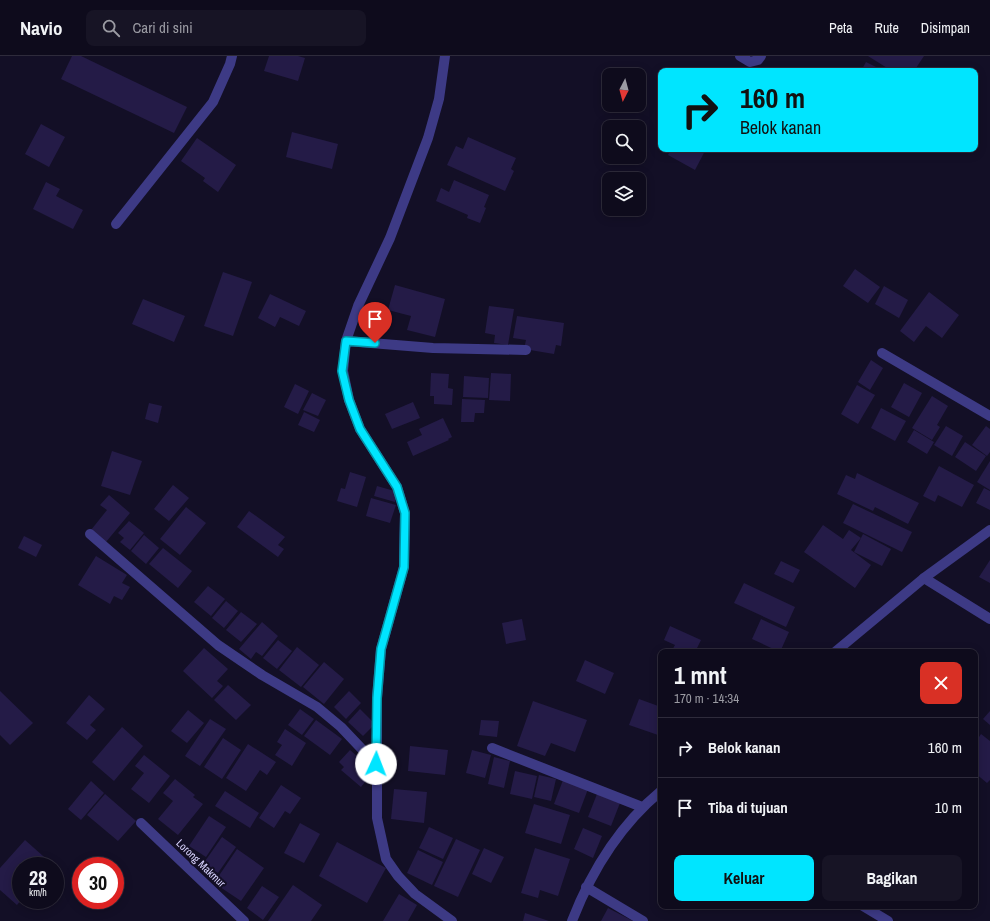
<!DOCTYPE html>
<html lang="id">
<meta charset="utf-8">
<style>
:root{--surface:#0e0b1c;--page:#171425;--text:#f1f3f6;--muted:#9b9ba3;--line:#2e2b3b;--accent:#00e5ff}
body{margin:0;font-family:"Archivo Narrow",sans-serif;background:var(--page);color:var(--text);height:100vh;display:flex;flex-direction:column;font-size:15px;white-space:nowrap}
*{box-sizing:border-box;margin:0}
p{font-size:13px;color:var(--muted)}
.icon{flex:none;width:22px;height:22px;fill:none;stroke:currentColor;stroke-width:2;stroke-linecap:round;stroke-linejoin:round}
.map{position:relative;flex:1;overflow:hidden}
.sheet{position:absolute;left:658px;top:593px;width:320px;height:260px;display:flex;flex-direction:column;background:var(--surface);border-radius:8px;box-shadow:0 2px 10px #0003,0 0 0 1px var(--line)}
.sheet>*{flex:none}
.hud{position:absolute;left:658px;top:12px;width:320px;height:84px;border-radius:8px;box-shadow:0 2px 10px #0003,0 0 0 1px var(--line);background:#00e5ff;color:#111;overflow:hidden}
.needle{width:26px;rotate:186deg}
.fabs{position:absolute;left:602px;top:12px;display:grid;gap:8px}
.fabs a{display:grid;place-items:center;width:44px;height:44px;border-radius:8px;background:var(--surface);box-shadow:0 2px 10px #0003,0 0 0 1px var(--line);font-size:20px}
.speed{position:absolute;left:12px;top:801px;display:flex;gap:8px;font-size:20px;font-weight:700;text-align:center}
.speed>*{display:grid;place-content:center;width:52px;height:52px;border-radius:50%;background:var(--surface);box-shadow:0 2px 10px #0003,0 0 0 1px var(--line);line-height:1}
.speed small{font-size:10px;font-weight:400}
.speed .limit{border:6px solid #d22;background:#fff;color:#111}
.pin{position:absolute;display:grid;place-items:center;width:34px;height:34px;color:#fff;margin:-41px -17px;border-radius:50% 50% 50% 0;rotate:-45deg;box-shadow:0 0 4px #0007}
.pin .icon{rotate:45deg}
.me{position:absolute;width:44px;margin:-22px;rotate:2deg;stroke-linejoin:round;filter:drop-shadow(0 0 3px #0008)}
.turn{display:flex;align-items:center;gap:14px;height:84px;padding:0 16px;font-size:18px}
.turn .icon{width:52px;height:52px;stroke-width:2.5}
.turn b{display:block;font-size:28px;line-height:34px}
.round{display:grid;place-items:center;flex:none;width:42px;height:42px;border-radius:8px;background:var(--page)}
.overview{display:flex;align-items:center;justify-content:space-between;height:68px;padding:0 16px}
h1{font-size:24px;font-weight:700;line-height:30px}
.action{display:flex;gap:8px;margin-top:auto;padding:8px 16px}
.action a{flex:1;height:46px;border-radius:8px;background:var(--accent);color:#111;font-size:16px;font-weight:700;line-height:46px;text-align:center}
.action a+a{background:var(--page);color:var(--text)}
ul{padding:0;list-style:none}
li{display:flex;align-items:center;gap:12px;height:60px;padding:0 16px;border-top:1px solid var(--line)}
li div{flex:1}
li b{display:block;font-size:15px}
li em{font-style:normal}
header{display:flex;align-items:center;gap:24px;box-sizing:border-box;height:56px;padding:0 20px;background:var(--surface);border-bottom:1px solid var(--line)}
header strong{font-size:19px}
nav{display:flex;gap:22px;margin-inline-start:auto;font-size:14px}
.search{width:280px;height:36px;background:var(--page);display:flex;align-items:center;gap:10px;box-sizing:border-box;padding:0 14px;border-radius:8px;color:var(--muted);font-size:15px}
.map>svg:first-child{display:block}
.building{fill:#241b47}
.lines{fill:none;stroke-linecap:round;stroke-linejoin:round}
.street{stroke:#3d3a85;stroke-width:10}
.route-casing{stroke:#0095a6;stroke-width:10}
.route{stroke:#00e5ff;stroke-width:7}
.labels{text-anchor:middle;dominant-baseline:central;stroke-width:4;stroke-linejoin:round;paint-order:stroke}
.street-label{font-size:11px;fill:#d9d4ff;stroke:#130f26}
</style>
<header>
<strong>Navio</strong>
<div class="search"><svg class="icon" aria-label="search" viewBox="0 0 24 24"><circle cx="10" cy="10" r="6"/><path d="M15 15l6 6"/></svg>Cari di sini</div>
<nav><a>Peta</a><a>Rute</a><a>Disimpan</a></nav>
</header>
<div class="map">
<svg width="990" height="865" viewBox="0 0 990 865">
<rect width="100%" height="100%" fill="#130f26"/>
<g class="building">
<polygon points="72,0 81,0 187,51 174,77 61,23"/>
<polygon points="269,0 298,0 305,2 298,25 264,15"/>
<polygon points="868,0 924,0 914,15 892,15"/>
<polygon points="866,6 884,15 861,15"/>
<polygon points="41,68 65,81 49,111 25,98"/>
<polygon points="292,76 338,88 332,113 286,101"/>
<polygon points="468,81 516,102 511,113 514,115 505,135 447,109 456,90 463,93"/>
<polygon points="197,82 236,109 218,136 203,125 205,122 181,105"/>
<polygon points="671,93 706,93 695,114 668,99"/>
<polygon points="454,124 489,139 484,151 486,152 480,167 467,162 468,159 436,145 441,132 449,136"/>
<polygon points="46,126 60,133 56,140 83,154 73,173 33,153"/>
<polygon points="855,213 880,231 868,247 843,230"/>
<polygon points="223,216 252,226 233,280 204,270"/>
<polygon points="395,229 445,243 435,281 407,274 411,260 388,254"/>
<polygon points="884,230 908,244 899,262 875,248"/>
<polygon points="929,236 959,259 942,282 926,270 914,286 900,275"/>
<polygon points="270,238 306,255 299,270 280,261 275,271 258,262"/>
<polygon points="143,243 185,260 174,286 132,268"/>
<polygon points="489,250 514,253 508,289 494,287 495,279 485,277"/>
<polygon points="517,260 564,267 561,290 556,289 554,298 524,293 526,284 513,282"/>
<polygon points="871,304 883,312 870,334 858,326"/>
<polygon points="431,317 449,318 448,332 453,333 452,349 434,348 434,340 430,340"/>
<polygon points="491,317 511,318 510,345 489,344"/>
<polygon points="464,320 489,322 488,342 463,341"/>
<polygon points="904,327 922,337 909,361 891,351"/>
<polygon points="295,328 309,335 298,358 284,351"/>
<polygon points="857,329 875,339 858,368 841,358"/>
<polygon points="312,337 326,344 318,360 303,354"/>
<polygon points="932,340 948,350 937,369 940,371 932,384 912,372"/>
<polygon points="462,343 485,344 484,357 475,357 474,366 461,366"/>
<polygon points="413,346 420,362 392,373 385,358"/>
<polygon points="149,347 162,350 158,367 145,363"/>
<polygon points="881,352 906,365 895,385 871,372"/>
<polygon points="304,356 320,364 314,376 298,369"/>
<polygon points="443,362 452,381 448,383 449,384 413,400 407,386 422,379 419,373"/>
<polygon points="946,370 963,380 952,400 934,389"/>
<polygon points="986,370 990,373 990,396 987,400 972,389"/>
<polygon points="914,374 934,386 927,398 907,386"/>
<polygon points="965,386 986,400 976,415 955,401"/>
<polygon points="112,395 142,405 130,439 101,430"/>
<polygon points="990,405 990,434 977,426"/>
<polygon points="939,410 974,429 962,451 938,439 935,446 923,440"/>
<polygon points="350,416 366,421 357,451 337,445 341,432 345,433"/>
<polygon points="857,417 919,447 908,468 875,451 873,455 837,438 846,419 855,423"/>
<polygon points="173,429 189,442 169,465 154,453"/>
<polygon points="377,430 398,436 395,446 374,440"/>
<polygon points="984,432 990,435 990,454 976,447"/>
<polygon points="109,439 130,457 106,486 91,474 107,454 100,449"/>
<polygon points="371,442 396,449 390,467 366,460"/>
<polygon points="853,448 912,476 902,496 843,467"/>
<polygon points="186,451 206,467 180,499 160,483"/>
<polygon points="249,455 285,481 278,489 284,493 278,501 237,471"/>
<polygon points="129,465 144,477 130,494 120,486 124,482 118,477"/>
<polygon points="823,469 843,483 849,474 861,482 851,494 871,509 855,532 804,496"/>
<polygon points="863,478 891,493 882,510 854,496"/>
<polygon points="144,479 159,492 146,508 131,495"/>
<polygon points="24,480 42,489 36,501 18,492"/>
<polygon points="163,492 192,515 178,532 149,508"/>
<polygon points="96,500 127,519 122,527 130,531 122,544 114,540 110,548 78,529"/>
<polygon points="990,504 990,527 979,521"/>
<polygon points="781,505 800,514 793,527 774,518"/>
<polygon points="744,527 795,551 786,571 734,547"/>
<polygon points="208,530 225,543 211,560 194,546"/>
<polygon points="226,545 238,555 224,572 212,562"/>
<polygon points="241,556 257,568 241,586 226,574"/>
<polygon points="522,563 526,584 506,588 502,567"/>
<polygon points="761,563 789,576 780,596 752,583"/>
<polygon points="262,566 278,580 262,600 256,596 251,603 239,593"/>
<polygon points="670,570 701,584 695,596 671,596 675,589 664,584"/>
<polygon points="278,584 292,595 277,613 263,602"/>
<polygon points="297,591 319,609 301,631 279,614"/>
<polygon points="204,592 228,613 217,625 223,630 212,642 183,615"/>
<polygon points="585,604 614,617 605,638 576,625"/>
<polygon points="324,606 344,623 324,648 303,631"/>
<polygon points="228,629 251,649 236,664 214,644"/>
<polygon points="0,635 33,667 10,689 0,679"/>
<polygon points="349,635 361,647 346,663 334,651"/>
<polygon points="89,639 105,653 90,669 96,674 87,684 66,667"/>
<polygon points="639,643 661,651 661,680 629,669"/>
<polygon points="533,645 587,664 575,696 551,687 545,700 517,690"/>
<polygon points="300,653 314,663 302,679 288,669"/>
<polygon points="360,653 375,668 363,680 348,666"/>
<polygon points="188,654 204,667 187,687 171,675"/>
<polygon points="990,655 990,669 983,663"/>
<polygon points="210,663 226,673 200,710 185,700"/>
<polygon points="316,664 342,683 330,699 304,680"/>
<polygon points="481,664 499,665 497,681 479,679"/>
<polygon points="122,671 143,690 114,725 92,706"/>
<polygon points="285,673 306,687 292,710 275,699 282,689 277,686"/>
<polygon points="981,678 990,685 990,724 987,727 975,717 975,687"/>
<polygon points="223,682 241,694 222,723 204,711"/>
<polygon points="248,688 276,706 267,719 260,714 246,735 226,722"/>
<polygon points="410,690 448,694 445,719 408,715"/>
<polygon points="350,694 374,715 361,731 341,714 344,711 339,706"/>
<polygon points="472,694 491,699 485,722 466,717"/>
<polygon points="144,699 170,720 149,747 131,733 144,717 135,710"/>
<polygon points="494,701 510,705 504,732 488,728"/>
<polygon points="515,715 537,720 532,743 510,738"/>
<polygon points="539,719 556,723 551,745 534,741"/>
<polygon points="175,723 195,739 193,741 203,748 178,779 158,763 173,745 163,737"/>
<polygon points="563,724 588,733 579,757 554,748"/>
<polygon points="91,725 104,737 81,764 68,753"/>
<polygon points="281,729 301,742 290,758 285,755 274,772 259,762"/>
<polygon points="394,733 427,736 424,767 391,763"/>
<polygon points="225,735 259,757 250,772 215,750"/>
<polygon points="105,738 136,765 118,785 87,759"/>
<polygon points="597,738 620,747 611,770 588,761"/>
<polygon points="534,748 570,759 561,788 525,777"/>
<polygon points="209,760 226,771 206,801 189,790"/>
<polygon points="300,767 320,778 304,807 284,797"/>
<polygon points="429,771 453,782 443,803 419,792"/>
<polygon points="583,772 602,780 593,802 574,793"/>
<polygon points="222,781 236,791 218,817 203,808"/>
<polygon points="456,783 480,794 458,841 434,830"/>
<polygon points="25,784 52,808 51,810 21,810 21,844 17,849 0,834 0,812"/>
<polygon points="337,786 386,812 367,847 319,820"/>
<polygon points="484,792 504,801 491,827 472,818"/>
<polygon points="535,792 570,803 558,840 540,834 538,842 521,837"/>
<polygon points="237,793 264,812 241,845 214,827"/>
<polygon points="418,794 443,806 432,829 407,817"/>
<polygon points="293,829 322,849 311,865 268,865"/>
<polygon points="262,830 279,841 263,864 247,852"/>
<polygon points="399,838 417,849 408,865 383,865"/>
<polygon points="608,852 633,865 601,865"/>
<polygon points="525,857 549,865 523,865"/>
</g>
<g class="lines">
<g class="street">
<polyline points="445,0 439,43 428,82 390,182 358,250 346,285 343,315 349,344 360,373 397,431 405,457 404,511 381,593 377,642 377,762 386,803 398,820 415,838 452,865"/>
<polyline points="740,0 750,6 758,4 761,0"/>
<polyline points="116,168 213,46 230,8 232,0"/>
<polyline points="346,285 433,292 526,294"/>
<polyline points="882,297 990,360"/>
<polyline points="90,478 218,589 262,619 317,651 341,671 376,708"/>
<polyline points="924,522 990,563"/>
<polyline points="835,596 924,522 990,474"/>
<polyline points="492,692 642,751"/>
<polyline points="141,767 244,865"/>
<polyline points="586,831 643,865"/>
<polyline points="863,850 888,865"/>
<path d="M 572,865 C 591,816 620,769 661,735"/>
</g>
</g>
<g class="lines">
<g class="route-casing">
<polyline id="route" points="375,287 346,285 342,315 349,344 360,373 397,431 405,457 404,511 381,593 377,642 376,708"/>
</g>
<use href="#route" class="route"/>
</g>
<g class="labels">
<g class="street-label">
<text transform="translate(201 807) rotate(44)">Lorong Makmur</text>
</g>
</g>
</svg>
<div class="fabs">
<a><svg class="needle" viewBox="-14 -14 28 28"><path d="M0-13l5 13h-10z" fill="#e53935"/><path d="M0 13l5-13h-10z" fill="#9b9ba3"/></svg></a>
<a><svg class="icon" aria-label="search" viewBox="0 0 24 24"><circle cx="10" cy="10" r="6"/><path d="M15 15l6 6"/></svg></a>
<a><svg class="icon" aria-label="layers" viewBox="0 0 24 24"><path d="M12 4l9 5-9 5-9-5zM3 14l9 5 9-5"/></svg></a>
</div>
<div class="speed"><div>28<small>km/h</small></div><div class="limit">30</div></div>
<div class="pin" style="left:375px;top:287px;background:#d93025"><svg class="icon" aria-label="arrive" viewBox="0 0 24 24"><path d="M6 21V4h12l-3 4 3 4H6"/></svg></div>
<svg class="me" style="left:376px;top:708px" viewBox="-20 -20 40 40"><circle r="19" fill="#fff"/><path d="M0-13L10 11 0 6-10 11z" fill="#00e5ff"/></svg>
<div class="hud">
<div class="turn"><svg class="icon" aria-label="right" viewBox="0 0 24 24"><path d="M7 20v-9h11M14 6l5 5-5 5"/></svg><div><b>160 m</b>Belok kanan</div></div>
</div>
<section class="sheet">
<div class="overview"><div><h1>1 mnt</h1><p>170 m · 14:34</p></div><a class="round" style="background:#d93025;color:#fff"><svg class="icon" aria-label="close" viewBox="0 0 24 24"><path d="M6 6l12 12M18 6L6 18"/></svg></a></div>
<ul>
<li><svg class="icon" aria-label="right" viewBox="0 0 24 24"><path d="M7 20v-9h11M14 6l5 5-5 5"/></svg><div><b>Belok kanan</b></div><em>160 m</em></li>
<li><svg class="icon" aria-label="arrive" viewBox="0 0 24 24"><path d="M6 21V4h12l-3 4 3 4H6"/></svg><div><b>Tiba di tujuan</b></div><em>10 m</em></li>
</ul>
<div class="action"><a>Keluar</a><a>Bagikan</a></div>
</section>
</div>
